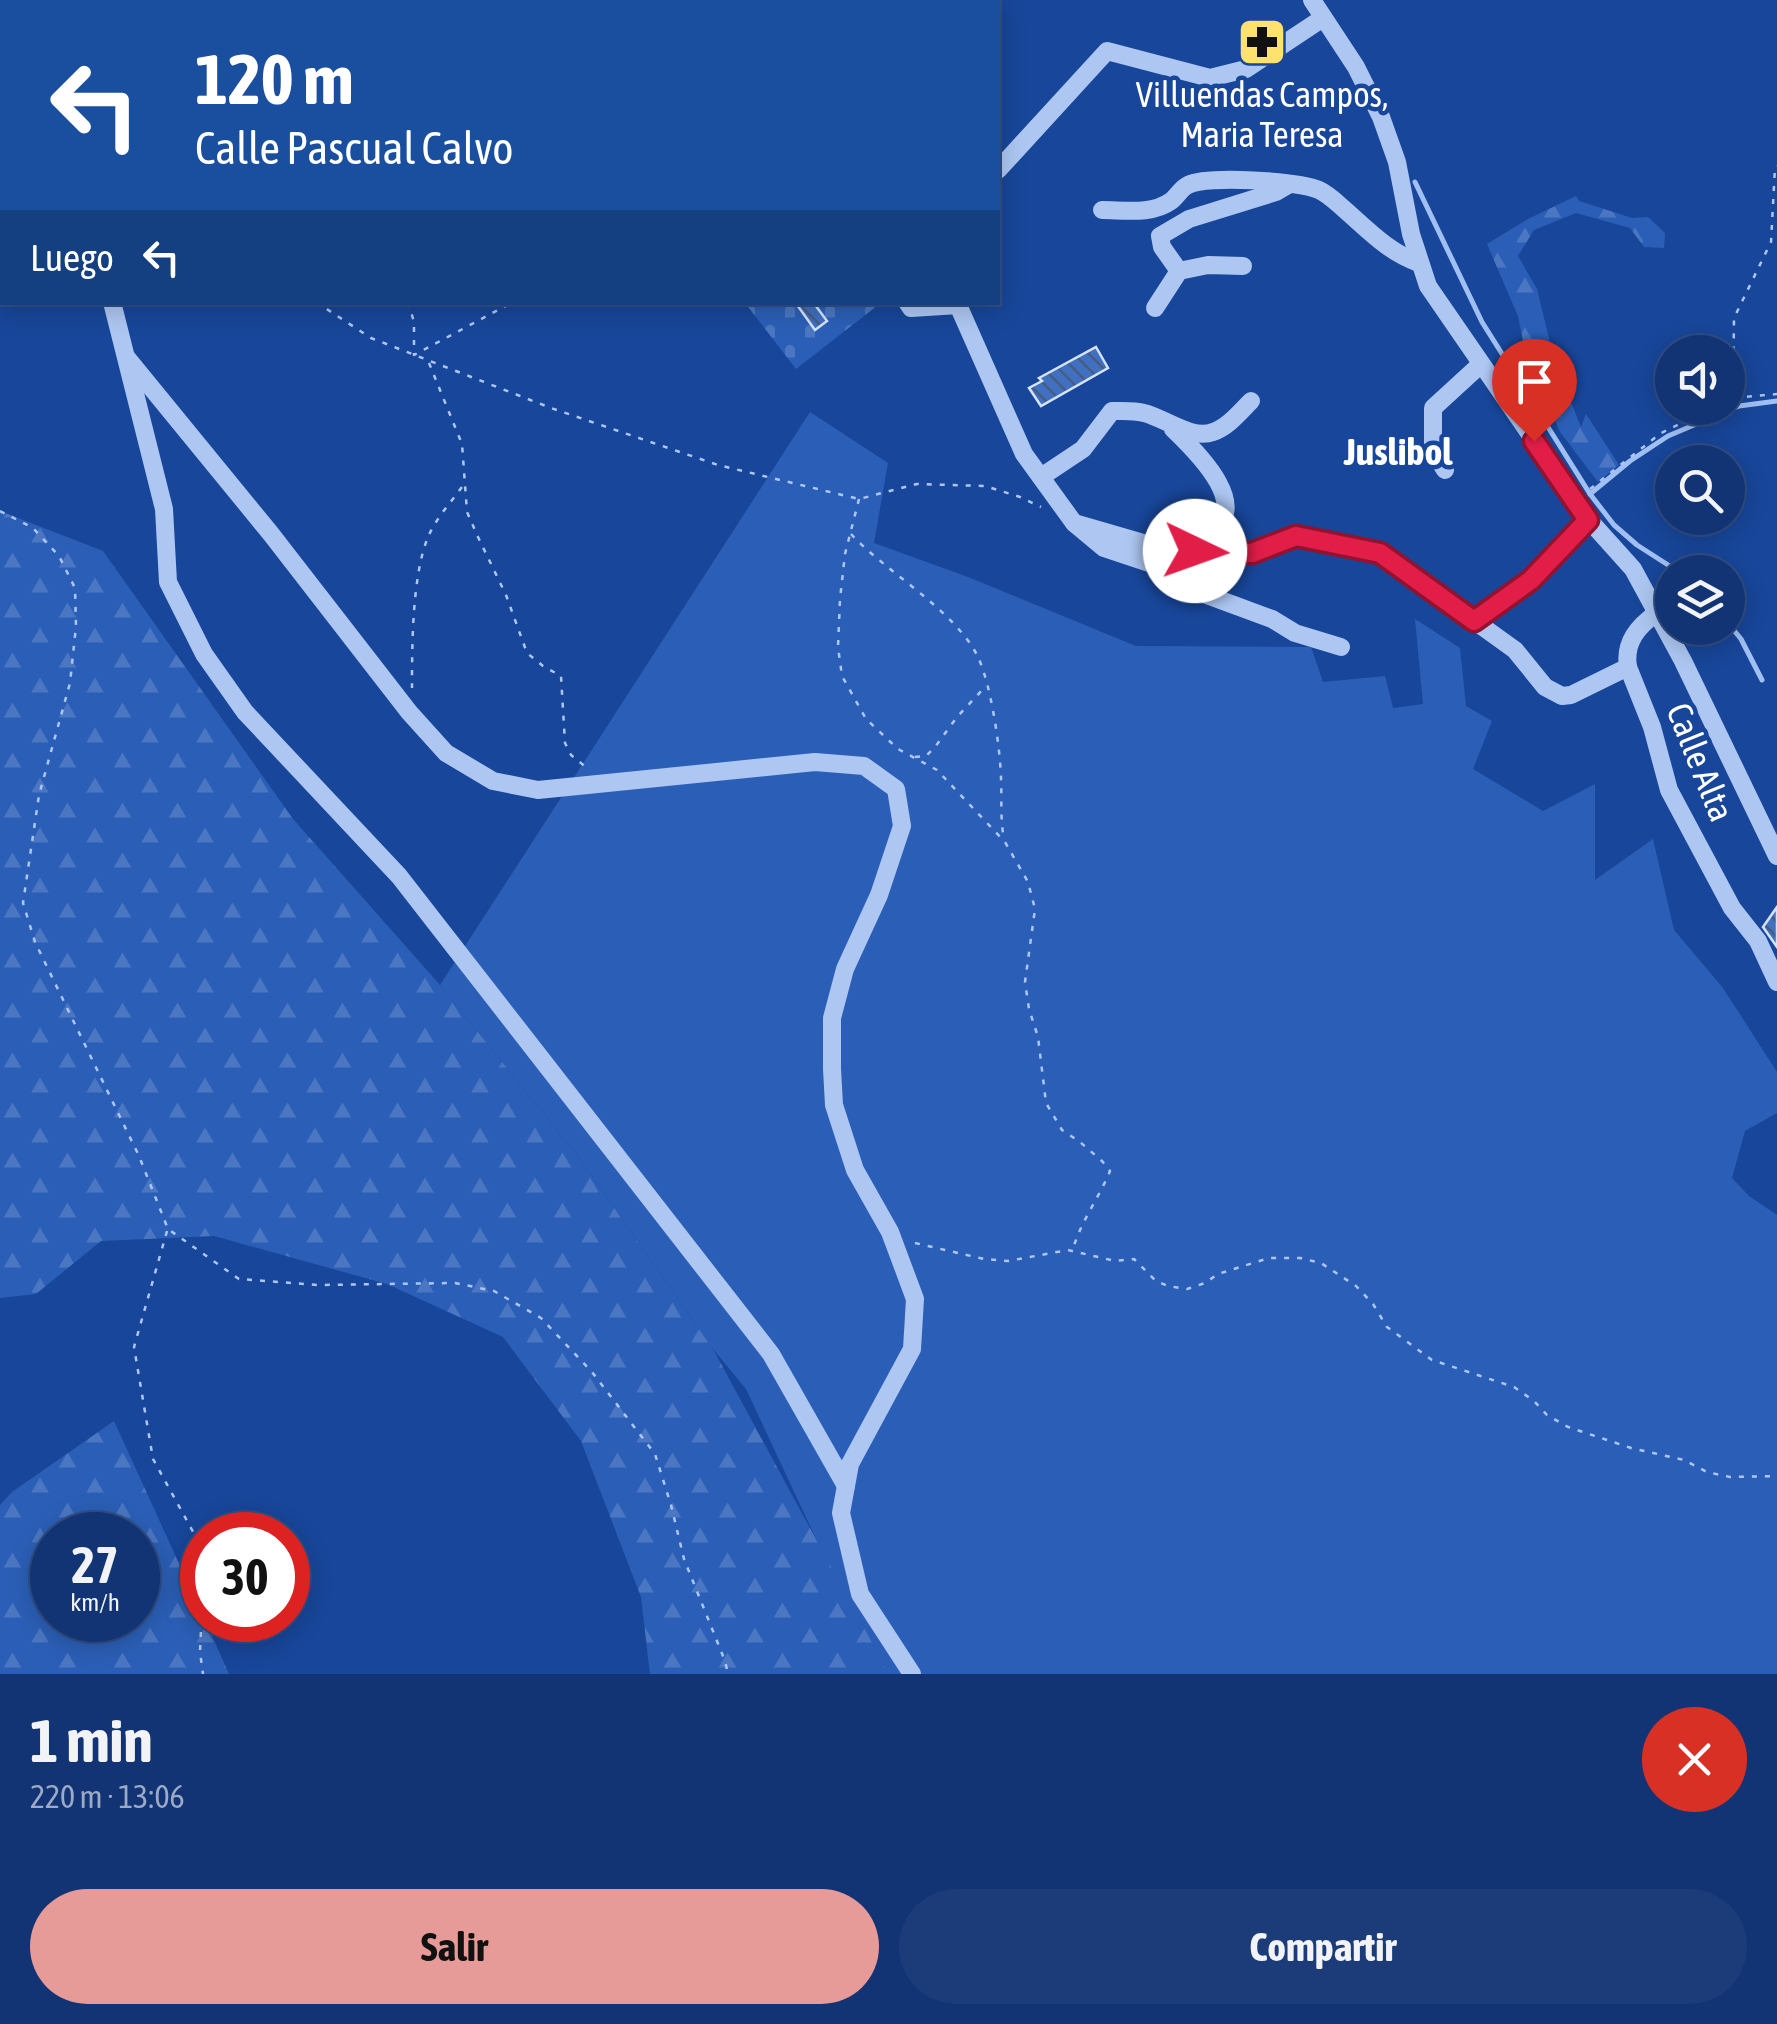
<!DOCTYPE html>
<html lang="es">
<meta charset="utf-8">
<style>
:root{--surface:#123474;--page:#1b3c79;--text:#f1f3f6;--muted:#9caac5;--line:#314f86;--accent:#e69b98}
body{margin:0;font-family:"Asap Condensed",sans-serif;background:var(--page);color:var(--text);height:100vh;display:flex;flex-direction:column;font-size:38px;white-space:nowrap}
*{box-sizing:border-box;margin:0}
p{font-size:32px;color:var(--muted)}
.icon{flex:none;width:55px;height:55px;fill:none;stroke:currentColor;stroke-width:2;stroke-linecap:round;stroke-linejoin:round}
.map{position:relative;height:1674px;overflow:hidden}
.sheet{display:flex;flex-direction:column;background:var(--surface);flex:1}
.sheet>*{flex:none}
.top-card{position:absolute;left:0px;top:0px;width:1000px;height:305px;box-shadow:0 5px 25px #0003,0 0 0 2px var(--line);background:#1a4fa0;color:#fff;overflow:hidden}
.fabs{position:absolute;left:1655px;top:335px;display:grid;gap:20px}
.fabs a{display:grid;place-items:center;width:90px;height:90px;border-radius:50%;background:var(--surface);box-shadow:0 5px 25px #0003,0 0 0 2px var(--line);font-size:50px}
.speed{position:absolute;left:30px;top:1512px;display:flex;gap:20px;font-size:50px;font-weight:700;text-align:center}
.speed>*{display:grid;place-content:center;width:130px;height:130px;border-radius:50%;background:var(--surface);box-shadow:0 5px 25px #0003,0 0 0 2px var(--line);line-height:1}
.speed small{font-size:25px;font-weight:400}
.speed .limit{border:15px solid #d22;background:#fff;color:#111}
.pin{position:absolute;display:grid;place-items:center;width:85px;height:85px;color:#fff;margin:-102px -42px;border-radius:50% 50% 50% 0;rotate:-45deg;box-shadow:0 0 10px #0007}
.pin .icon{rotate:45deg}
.me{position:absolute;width:110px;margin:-55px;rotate:93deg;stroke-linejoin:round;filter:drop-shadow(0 0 8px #0008)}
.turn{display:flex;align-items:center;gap:35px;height:210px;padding:0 30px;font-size:45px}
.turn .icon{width:130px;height:130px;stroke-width:2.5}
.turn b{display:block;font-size:70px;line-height:85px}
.then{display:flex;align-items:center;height:95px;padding:0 30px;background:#0003;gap:20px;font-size:38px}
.round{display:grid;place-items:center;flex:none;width:105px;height:105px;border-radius:52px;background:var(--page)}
.overview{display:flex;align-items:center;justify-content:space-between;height:170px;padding:0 30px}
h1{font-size:60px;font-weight:700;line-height:75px}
.primary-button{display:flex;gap:20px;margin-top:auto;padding:20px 30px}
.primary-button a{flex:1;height:115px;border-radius:60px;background:var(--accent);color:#111;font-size:40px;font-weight:700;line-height:115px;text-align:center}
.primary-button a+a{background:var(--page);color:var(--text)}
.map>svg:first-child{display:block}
.green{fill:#2b5fb7}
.forest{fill:url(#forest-firs);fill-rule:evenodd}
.cemetery{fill:url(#cemetery-stones)}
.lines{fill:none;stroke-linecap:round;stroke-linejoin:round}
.stream{stroke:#a0c0f4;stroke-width:5}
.building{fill:url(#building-back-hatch);stroke:#d5e3fc;stroke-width:2.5}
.path{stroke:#adc7f2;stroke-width:2.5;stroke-dasharray:5 8;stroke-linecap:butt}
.minor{stroke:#adc7f2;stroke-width:18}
.route-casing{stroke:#92132f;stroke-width:25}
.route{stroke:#e11d48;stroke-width:18}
.labels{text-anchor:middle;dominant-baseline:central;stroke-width:9;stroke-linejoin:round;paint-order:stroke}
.poi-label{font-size:35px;fill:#fff;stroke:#18469a}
.street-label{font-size:35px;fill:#fff;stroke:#18469a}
.neighbourhood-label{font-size:38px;font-weight:bold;fill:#fff;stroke:#18469a}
</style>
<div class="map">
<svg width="1777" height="1674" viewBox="0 0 1777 1674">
<defs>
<pattern id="forest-firs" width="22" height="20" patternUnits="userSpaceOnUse" patternTransform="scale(2.5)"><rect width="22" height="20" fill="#2b5fb7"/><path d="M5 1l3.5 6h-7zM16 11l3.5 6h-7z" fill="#4b77c2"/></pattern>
<pattern id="cemetery-stones" width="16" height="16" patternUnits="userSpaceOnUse" patternTransform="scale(2.5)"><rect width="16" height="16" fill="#2b5fb7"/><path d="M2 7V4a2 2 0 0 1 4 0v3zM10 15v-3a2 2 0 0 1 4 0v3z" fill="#4b77c2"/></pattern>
<pattern id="building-back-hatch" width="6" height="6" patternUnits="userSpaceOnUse" patternTransform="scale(2.5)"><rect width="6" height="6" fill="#4070c1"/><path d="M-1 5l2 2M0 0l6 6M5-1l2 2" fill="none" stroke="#475c81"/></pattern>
</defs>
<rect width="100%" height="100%" fill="#18469a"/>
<polygon class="green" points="810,412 888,463 874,543 968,577 1136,646 1311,647 1323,682 1385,676 1393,708 1423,704 1415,619 1460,648 1466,706 1492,721 1473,769 1543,811 1595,784 1595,880 1653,839 1674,930 1723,988 1777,1072 1777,1113 1745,1131 1732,1178 1749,1196 1777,1215 1777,1674 889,1674 824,1556 746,1389 713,1349 577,1155 440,985"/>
<g class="forest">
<polygon points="1576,196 1579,201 1632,218 1648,217 1665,233 1664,248 1644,247 1630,228 1576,213 1534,230 1518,256 1537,289 1554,359 1581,427 1586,414 1619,465 1598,482 1560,432 1526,355 1518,316 1487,244 1528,219"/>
<polygon points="0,511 103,551 293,819 440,985 577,1155 713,1349 889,1674 650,1674 641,1597 581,1441 503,1337 387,1284 214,1236 101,1241 36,1294 0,1298"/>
<path d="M 114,1421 L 202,1614 L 202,1620 L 205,1620 L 229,1674 L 0,1674 L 0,1505 L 12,1492 ZM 52,1535 L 138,1535 L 138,1620 L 52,1620 Z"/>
</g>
<polygon class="cemetery" points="882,302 796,369 745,303"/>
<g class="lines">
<g class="stream">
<polyline points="1415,182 1482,322 1590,494 1614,525 1637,545 1679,572"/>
<polyline points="1590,494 1630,461 1668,436 1739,406 1777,401"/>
<polyline points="1728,623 1741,639 1762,680"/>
</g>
</g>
<g class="building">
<polygon points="795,302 813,302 827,321 815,330"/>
<polygon points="1096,347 1108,368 1041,406 1029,388 1042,381 1039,378"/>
<polygon points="1777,907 1777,947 1763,927"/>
</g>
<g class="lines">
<g class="path">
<polyline points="327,0 329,2"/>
<polyline points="316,302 371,338 551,408 718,465 859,499 917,484 985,486 1020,497 1041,507"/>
<polyline points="408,302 414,322 414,355 513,302"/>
<polyline points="429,363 462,444 467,512 478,537 506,595 527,653 543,666 561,676 565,743 571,755 587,768"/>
<polyline points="1734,398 1777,394"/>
<polyline points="1728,400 1733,398 1734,318 1771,242 1775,167 1777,166"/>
<polyline points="1590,489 1661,433 1713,408"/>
<path d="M 859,499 L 845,554 L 840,599 L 838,647 L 842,676 L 866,719 L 898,749 L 937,770 L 1005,842 L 1028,882 L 1035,909 L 1025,982 L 1029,1009 L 1038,1037 L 1046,1103 L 1062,1130 L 1080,1142 L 1102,1161 L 1110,1171 C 1099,1198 1081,1221 1073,1249"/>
<polyline points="0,511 33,528 59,556 75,588 76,626 70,683 39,795 23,903 35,942 139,1156 168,1229 239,1279 317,1285 455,1283 494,1291 541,1318 592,1372 655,1454 671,1505 684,1559 725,1661 728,1674"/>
<path d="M 851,534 C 887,573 955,610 978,657 C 991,685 1000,746 1001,778 C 1002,798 1000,819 1004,839"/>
<path d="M 412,688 C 412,646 412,576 428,537 C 436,518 453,500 464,484"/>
<polyline points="915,757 926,756 935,747 957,717 985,687"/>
<polyline points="167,1231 134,1347 153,1459 202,1548"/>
<polyline points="915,1243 984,1259 1008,1261 1068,1250 1115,1261 1134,1259 1156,1281 1168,1286 1187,1289 1205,1283 1218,1274 1269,1258 1300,1258 1321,1263 1356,1286 1373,1304 1387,1327 1432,1360 1514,1387 1534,1401 1547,1415 1568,1427 1631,1448 1684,1460 1707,1472 1730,1477 1777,1476"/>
<polyline points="202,1606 200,1652 203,1674"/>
</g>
<g class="minor">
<polyline points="374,0 375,2"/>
<polyline points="815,0 815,2"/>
<polyline points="1312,0 1356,67 1381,117 1397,162 1411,234 1428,286 1589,520 1633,569 1683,661 1777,856"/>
<polyline points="137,2 137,0"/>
<polyline points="697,2 698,0"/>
<polyline points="775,2 781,0"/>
<polyline points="998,170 1107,51 1210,78 1246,69 1323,18"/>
<path d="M 1102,210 C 1124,210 1152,215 1171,201 C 1177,197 1181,188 1188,185 C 1207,175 1299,181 1319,190 C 1328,194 1336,202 1344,209 C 1368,230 1388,252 1419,263"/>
<polyline points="1179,271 1162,247 1160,236 1189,219 1276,192 1288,185"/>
<polyline points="112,302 164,509 168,582 204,654 245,712 399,876 771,1354 846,1486"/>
<polyline points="907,302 911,308 958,305 1024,454 1074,523 1104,548 1155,565 1188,588 1272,619 1295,633 1341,647"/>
<polyline points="1155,308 1179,271 1208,265 1243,266"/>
<polyline points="127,358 271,534 409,712 446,753 493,781 538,790 815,762 864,766 896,789 902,826 879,895 845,969 832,1018 832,1069 834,1105 855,1170 890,1232 915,1299 912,1349 850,1464 841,1513 860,1594 912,1674"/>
<path d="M 1173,429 C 1196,451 1260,513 1202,535"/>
<polyline points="1445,470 1433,451 1433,408 1481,364"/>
<path d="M 1041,477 L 1083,449 L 1112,411 C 1123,411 1133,410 1144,413 C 1165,418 1191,440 1213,432 C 1228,427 1240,412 1251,401"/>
<path d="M 1074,523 L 1167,550 L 1252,553 L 1297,536 L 1380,553 L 1515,650 L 1545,687 L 1562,696 L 1571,695 L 1628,667 C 1624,642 1638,626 1658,612"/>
<polyline points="1473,621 1531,580 1589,520"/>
<polyline points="1628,667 1652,727 1669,790 1732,908 1758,941 1777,982"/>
</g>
</g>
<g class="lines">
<g class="route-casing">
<polyline id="route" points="1195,551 1252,553 1296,536 1380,553 1474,621 1531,580 1588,520 1534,441"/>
</g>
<use href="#route" class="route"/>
</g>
<defs>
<g id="pharmacy-square" transform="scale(2.5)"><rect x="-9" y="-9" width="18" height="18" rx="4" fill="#ffe16e" stroke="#18469a"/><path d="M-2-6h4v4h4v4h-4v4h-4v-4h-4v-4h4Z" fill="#111"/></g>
</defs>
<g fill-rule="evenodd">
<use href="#pharmacy-square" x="1262" y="42"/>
</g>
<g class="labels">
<g class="poi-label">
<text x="1262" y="94">Villuendas Campos,<tspan x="1262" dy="40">Maria Teresa</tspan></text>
</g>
<g class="street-label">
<text transform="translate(1701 762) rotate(68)">Calle Alta</text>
</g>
<g class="neighbourhood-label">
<text x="1398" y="451">Juslibol</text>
</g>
</g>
</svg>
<div class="fabs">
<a><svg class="icon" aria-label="sound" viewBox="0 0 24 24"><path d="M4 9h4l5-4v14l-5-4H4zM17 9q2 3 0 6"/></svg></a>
<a><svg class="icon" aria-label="search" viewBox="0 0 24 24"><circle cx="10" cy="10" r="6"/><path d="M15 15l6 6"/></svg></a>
<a><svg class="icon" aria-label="layers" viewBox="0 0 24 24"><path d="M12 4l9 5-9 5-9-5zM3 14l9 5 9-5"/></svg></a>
</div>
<div class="speed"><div>27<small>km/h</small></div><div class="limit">30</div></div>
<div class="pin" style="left:1534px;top:441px;background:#d93025"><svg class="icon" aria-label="arrive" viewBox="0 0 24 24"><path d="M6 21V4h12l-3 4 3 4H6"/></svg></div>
<svg class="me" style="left:1195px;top:551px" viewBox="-20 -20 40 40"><circle r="19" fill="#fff"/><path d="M0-13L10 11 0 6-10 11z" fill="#e11d48"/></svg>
<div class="top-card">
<div class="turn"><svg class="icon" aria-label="left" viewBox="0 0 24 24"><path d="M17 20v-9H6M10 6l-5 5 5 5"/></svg><div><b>120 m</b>Calle Pascual Calvo</div></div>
<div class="then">Luego<svg class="icon" aria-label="left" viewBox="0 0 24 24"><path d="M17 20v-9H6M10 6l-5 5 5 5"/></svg></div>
</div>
</div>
<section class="sheet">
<div class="overview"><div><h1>1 min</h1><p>220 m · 13:06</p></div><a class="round" style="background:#d93025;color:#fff"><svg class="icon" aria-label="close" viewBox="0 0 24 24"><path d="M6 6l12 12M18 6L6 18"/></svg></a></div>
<div class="primary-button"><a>Salir</a><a>Compartir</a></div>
</section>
